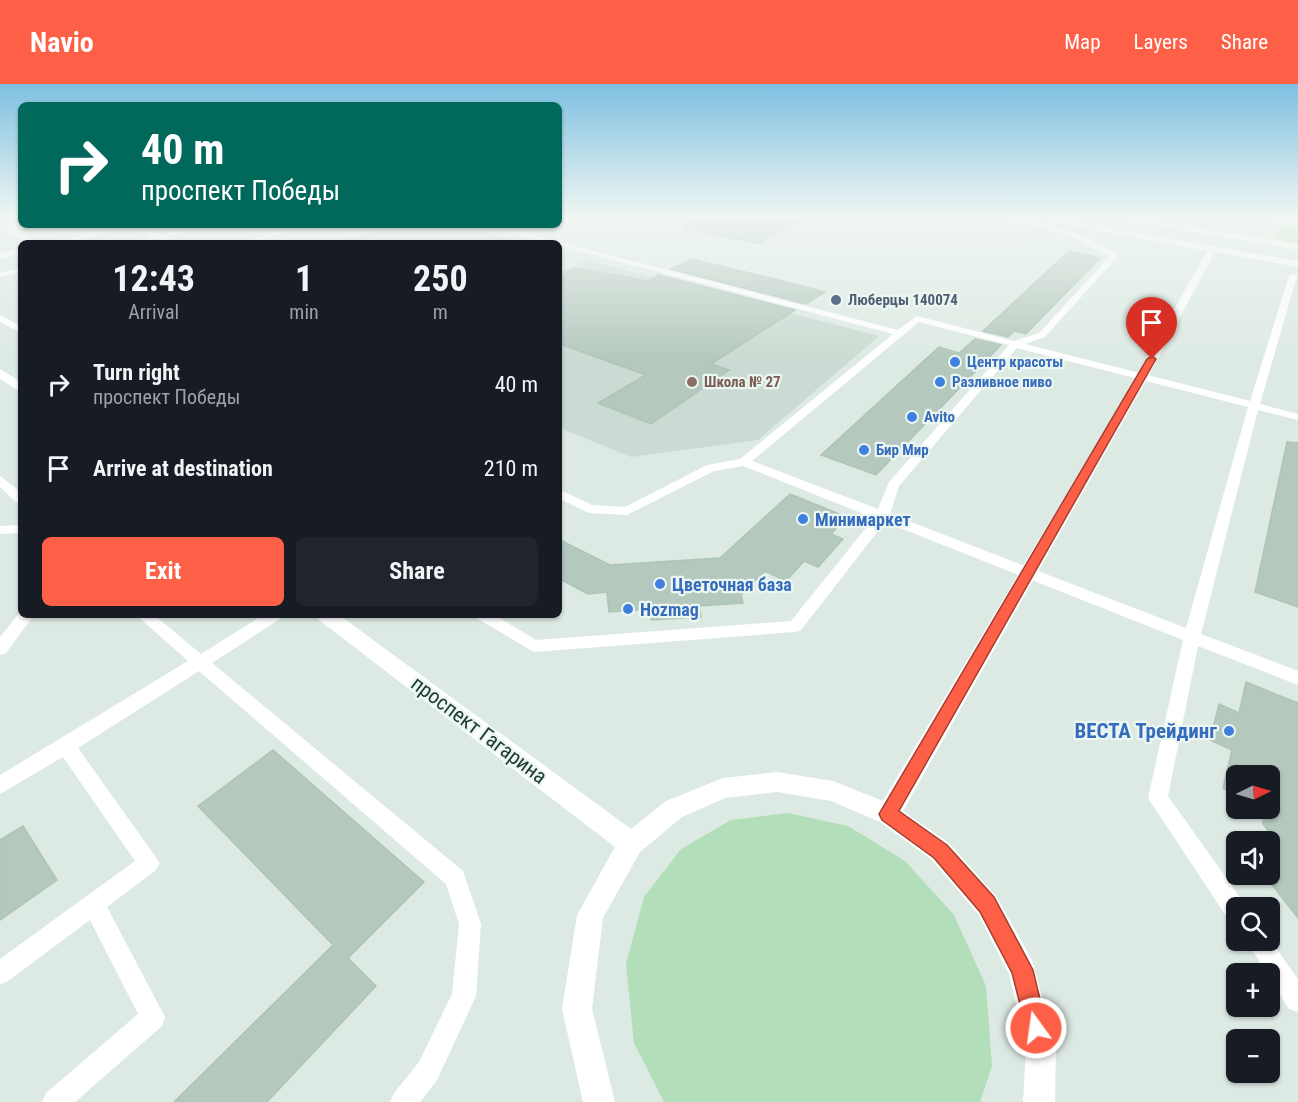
<!DOCTYPE html>
<meta charset="utf-8">
<style>
:root{--surface:#171b24;--page:#20242c;--text:#f1f3f6;--muted:#9ea1a6;--accent:#fe5f47}
body{margin:0;font-family:"Roboto Condensed",sans-serif;background:var(--page);color:var(--text);height:100vh;display:flex;flex-direction:column;font-size:22px;white-space:nowrap}
*{box-sizing:border-box;margin:0}
p{font-size:20px;color:var(--muted)}
.icon{flex:none;width:33px;height:33px;fill:none;stroke:currentColor;stroke-width:2;stroke-linecap:round;stroke-linejoin:round}
.map{position:relative;flex:1;overflow:hidden}
.drawer{position:absolute;left:18px;top:156px;width:544px;height:378px;display:flex;flex-direction:column;background:var(--surface);border-radius:9px;box-shadow:0 2px 4px #0004}
.drawer>*{flex:none}
.guide{position:absolute;left:18px;top:18px;width:544px;height:126px;border-radius:9px;box-shadow:0 2px 4px #0004;background:#00695c;color:#fff;overflow:hidden}
.needle{width:39px;rotate:85deg}
.controls{position:absolute;left:1226px;top:681px;display:grid;gap:12px}
.controls a{display:grid;place-items:center;width:54px;height:54px;border-radius:9px;background:var(--surface);box-shadow:0 2px 4px #0004;font-size:30px}
.pin{position:absolute;display:grid;place-items:center;width:51px;height:51px;color:#fff;margin:-62px -26px;border-radius:50% 50% 50% 0;rotate:-45deg;box-shadow:0 0 6px #0007}
.pin .icon{rotate:45deg}
.me{position:absolute;width:66px;margin:-33px;rotate:346deg;stroke-linejoin:round;filter:drop-shadow(0 0 4px #0008)}
.turn{display:flex;align-items:center;gap:21px;height:126px;padding:0 24px;font-size:27px}
.turn .icon{width:78px;height:78px;stroke-width:2.5}
.turn b{display:block;font-size:42px;line-height:51px}
.eta{display:flex;justify-content:space-evenly;align-items:center;height:102px;text-align:center}
.eta b{font-size:36px;font-weight:700;line-height:42px}
.cta{display:flex;gap:12px;margin-top:auto;padding:12px 24px}
.cta a{flex:1;height:69px;border-radius:9px;background:var(--accent);color:#fff;font-size:24px;font-weight:700;line-height:69px;text-align:center}
.cta a+a{background:var(--page);color:var(--text)}
ul{padding:0;list-style:none}
li{display:flex;align-items:center;gap:18px;height:84px;padding:0 24px}
li div{flex:1}
li b{display:block;font-size:22px}
li em{font-style:normal}
header{display:flex;align-items:center;gap:36px;box-sizing:border-box;height:84px;padding:0 30px;background:var(--accent);color:#fff}
header strong{font-size:28px}
nav{display:flex;gap:33px;margin-inline-start:auto;font-size:21px}
.map>svg:first-child{display:block}
.built{fill:#cbdad2}
.green{fill:#b3deba}
.building{fill:#b5c8be;stroke:#afc4b9;stroke-width:1.5}
.lines{fill:none;stroke-linecap:round;stroke-linejoin:round}
.service{fill:#fff;fill-rule:evenodd}
.tertiary{fill:#fff;fill-rule:evenodd}
.secondary{fill:#fff;fill-rule:evenodd}
.route{fill:#fe5f47;stroke:#a53e2e;stroke-width:1.5}
.service-dot{fill:#5c6f8a;stroke:#edf7f1;stroke-width:2}
.shop-dot{fill:#3f7fe0;stroke:#edf7f1;stroke-width:2}
.education-dot{fill:#8d6e63;stroke:#edf7f1;stroke-width:2}
.labels{text-anchor:middle;dominant-baseline:central;stroke-width:4.5;stroke-linejoin:round;paint-order:stroke}
.far-service-label{font-size:15px;font-weight:bold;fill:#4e5e75;stroke:#edf7f1;text-anchor:start}
.far-shop-label{font-size:15px;font-weight:bold;fill:#366cbe;stroke:#edf7f1;text-anchor:start}
.far-education-label{font-size:15px;font-weight:bold;fill:#785e54;stroke:#edf7f1;text-anchor:start}
.shop-label{font-size:18px;font-weight:bold;fill:#366cbe;stroke:#edf7f1;text-anchor:start}
.near-street-label{font-size:21px;fill:#1d3b30;stroke:#edf7f1}
.near-shop-label{font-size:21px;font-weight:bold;fill:#366cbe;stroke:#edf7f1;text-anchor:end}
</style>
<header>
<strong>Navio</strong>
<nav><a>Map</a><a>Layers</a><a>Share</a></nav>
</header>
<div class="map">
<svg width="1298" height="1018" viewBox="0 0 1298 1018">
<rect width="100%" height="100%" fill="#ddeae3"/>
<g class="built">
<polygon points="399,141 460,141 527,159 337,159 339,156 362,152"/>
<polygon points="587,176 879,252 758,356 631,373 560,344 560,188"/>
</g>
<g class="green">
<polygon points="1283,140 1298,142 1298,159 1275,155"/>
<polygon points="788,729 848,742 905,777 954,831 986,902 992,982 980,1018 664,1018 634,959 626,880 644,813 681,765 731,736"/>
</g>
<g class="building">
<polygon points="685,133 809,133 758,160 684,144"/>
<polygon points="1069,167 1100,174 1026,250 1014,247 1008,253 983,247"/>
<polygon points="692,175 795,200 825,208 806,220 671,185"/>
<polygon points="574,184 647,197 659,191 795,226 711,280 729,286 651,340 598,319 646,291 560,260 560,193"/>
<polygon points="975,255 1001,261 876,391 821,371 939,263 959,269"/>
<polygon points="1287,358 1298,359 1298,523 1255,508"/>
<polygon points="790,410 847,433 831,450 843,455 818,483 804,477 786,497 765,487 741,511 743,519 699,522 701,533 651,536 649,525 609,528 607,508 588,510 560,495 560,456 610,481 720,474"/>
<polygon points="1246,598 1298,619 1298,834 1269,797 1269,748 1263,740 1265,724 1269,724 1269,692 1236,692 1236,710 1223,704 1232,666 1210,656 1219,620 1239,629"/>
<polygon points="273,666 424,798 348,874 376,902 267,1018 174,1018 333,861 198,722"/>
<polygon points="23,742 57,796 0,836 0,756"/>
</g>
<g class="lines">
<g class="service">
<path d="M 988,133 C 1028,133 1087,147 1119,171 L 1045,253 L 1025,260 L 1250,317 L 1289,192 L 1293,190 L 1297,192 L 1260,320 L 1298,330 L 1298,336 L 1258,326 L 1201,550 L 1298,587 L 1298,601 L 1198,562 L 1168,712 L 1244,819 L 1246,824 L 1236,824 L 1236,838 L 1228,835 L 1148,714 L 1183,556 L 885,438 L 801,546 L 795,548 L 534,568 L 478,535 L 475,531 L 495,531 L 536,556 L 791,537 L 874,434 L 743,382 L 714,387 L 627,431 L 589,429 L 560,415 L 560,406 L 592,421 L 625,423 L 707,381 L 740,375 L 893,250 L 560,162 L 560,159 L 548,159 L 484,141 L 495,141 L 898,246 L 917,232 L 1014,257 L 1039,249 L 1110,172 L 1066,150 ZM 919,238 L 1009,261 L 889,398 L 878,425 L 752,377 ZM 1017,264 L 1248,323 L 1186,544 L 890,430 L 899,402 Z"/>
<polygon points="21,137 21,141 10,144 37,159 28,159 1,143"/>
<path d="M 125,141 C 137,141 150,151 162,150 C 178,149 193,141 209,141 L 166,153 L 180,159 L 169,159 L 159,155 L 128,159 L 152,153 Z"/>
<polygon points="300,141 311,141 249,159 237,159"/>
<polygon points="21,184 21,188 0,193 0,189"/>
<polygon points="0,231 21,242 21,249 0,238"/>
<polygon points="0,392 21,408 21,419 16,418 0,403"/>
<polygon points="21,441 21,449 0,450 0,442"/>
<polygon points="21,527 21,531 34,531 6,569 0,571 0,553"/>
<polygon points="136,531 154,531 201,570 263,531 283,531 280,535 212,579 463,787 481,840 476,912 437,996 420,1018 390,1018 394,1009 419,978 452,910 459,840 446,800 199,587 78,664 160,779 156,786 107,823 165,933 162,942 75,1018 42,1018 46,1009 138,930 90,836 8,897 0,901 0,875 135,777 63,673 0,710 0,691 188,577"/>
<polygon points="1269,854 1298,895 1298,928 1289,925 1246,856 1269,856"/>
</g>
<g class="tertiary">
<polygon points="1026,133 1045,133 1298,177 1298,183 1215,168 1148,293 903,727 950,760 996,812 1032,876 1056,963 1055,1018 1023,1018 1026,963 1009,890 978,830 932,776 880,738 831,717 777,708 725,714 682,733 640,768 603,834 592,925 615,1018 583,1018 562,925 577,831 615,763 319,536 317,531 339,531 631,745 666,717 723,694 777,688 833,697 883,717 1136,293 1207,167"/>
<polygon points="122,141 136,141 65,159 50,159"/>
<polygon points="21,164 21,170 0,175 0,169"/>
<polygon points="0,285 21,298 21,308 0,295"/>
</g>
<g class="secondary">
<polygon points="1107,133 1128,133 1298,160 1298,166"/>
<polygon points="1258,133 1298,137 1298,141 1262,135"/>
</g>
</g>
<linearGradient id="sky" x2="0" y2="1"><stop stop-color="#7ec0e1"/><stop offset="0.48" stop-color="#f0f6f2"/><stop offset="1" stop-color="#f0f6f2" stop-opacity="0"/></linearGradient>
<rect width="1298" height="276" fill="url(#sky)"/>
<polygon class="route" points="1152,272 1156,275 899,727 947,761 994,813 1033,886 1047,944 1044,952 1036,955 1028,952 1012,889 980,828 934,774 882,736 879,730 1147,275"/>
<circle class="service-dot" cx="836" cy="216" r="6"/>
<g class="shop-dot">
<circle cx="955" cy="278" r="6"/>
<circle cx="940" cy="298" r="6"/>
<circle cx="912" cy="333" r="6"/>
<circle cx="864" cy="366" r="6"/>
<circle cx="803" cy="435" r="6"/>
<circle cx="660" cy="500" r="6"/>
<circle cx="628" cy="525" r="6"/>
<circle cx="1229" cy="647" r="6"/>
</g>
<circle class="education-dot" cx="692" cy="298" r="6"/>
<g class="labels">
<g class="far-service-label">
<text x="848" y="216">Люберцы 140074</text>
</g>
<g class="far-shop-label">
<text x="967" y="278">Центр красоты</text>
<text x="952" y="298">Разливное пиво</text>
<text x="924" y="333">Avito</text>
<text x="876" y="366">Бир Мир</text>
</g>
<g class="far-education-label">
<text x="704" y="298">Школа № 27</text>
</g>
<g class="shop-label">
<text x="815" y="435">Минимаркет</text>
<text x="672" y="500">Цветочная база</text>
<text x="640" y="525">Hozmag</text>
</g>
<g class="near-street-label">
<text transform="translate(479 646) rotate(37)">проспект Гагарина</text>
</g>
<g class="near-shop-label">
<text x="1217" y="647">ВЕСТА Трейдинг</text>
</g>
</g>
</svg>
<div class="controls">
<a><svg class="needle" viewBox="-14 -14 28 28"><path d="M0-13l5 13h-10z" fill="#e53935"/><path d="M0 13l5-13h-10z" fill="#9ea1a6"/></svg></a>
<a><svg class="icon" aria-label="sound" viewBox="0 0 24 24"><path d="M4 9h4l5-4v14l-5-4H4zM17 9q2 3 0 6"/></svg></a>
<a><svg class="icon" aria-label="search" viewBox="0 0 24 24"><circle cx="10" cy="10" r="6"/><path d="M15 15l6 6"/></svg></a>
<a>+</a>
<a>−</a>
</div>
<div class="pin" style="left:1152px;top:275px;background:#d93025"><svg class="icon" aria-label="arrive" viewBox="0 0 24 24"><path d="M6 21V4h12l-3 4 3 4H6"/></svg></div>
<svg class="me" style="left:1036px;top:944px" viewBox="-20 -20 40 40"><circle r="17" fill="#fe5f47" stroke="#fff" stroke-width="3"/><path d="M0-11L8 9 0 5-8 9z" fill="#fff"/></svg>
<div class="guide">
<div class="turn"><svg class="icon" aria-label="right" viewBox="0 0 24 24"><path d="M7 20v-9h11M14 6l5 5-5 5"/></svg><div><b>40 m</b>проспект Победы</div></div>
</div>
<section class="drawer">
<div class="eta">
<div><b>12:43</b><p>Arrival</p></div>
<div><b>1</b><p>min</p></div>
<div><b>250</b><p>m</p></div>
</div>
<ul>
<li><svg class="icon" aria-label="right" viewBox="0 0 24 24"><path d="M7 20v-9h11M14 6l5 5-5 5"/></svg><div><b>Turn right</b><p>проспект Победы</p></div><em>40 m</em></li>
<li><svg class="icon" aria-label="arrive" viewBox="0 0 24 24"><path d="M6 21V4h12l-3 4 3 4H6"/></svg><div><b>Arrive at destination</b></div><em>210 m</em></li>
</ul>
<div class="cta"><a>Exit</a><a>Share</a></div>
</section>
</div>
